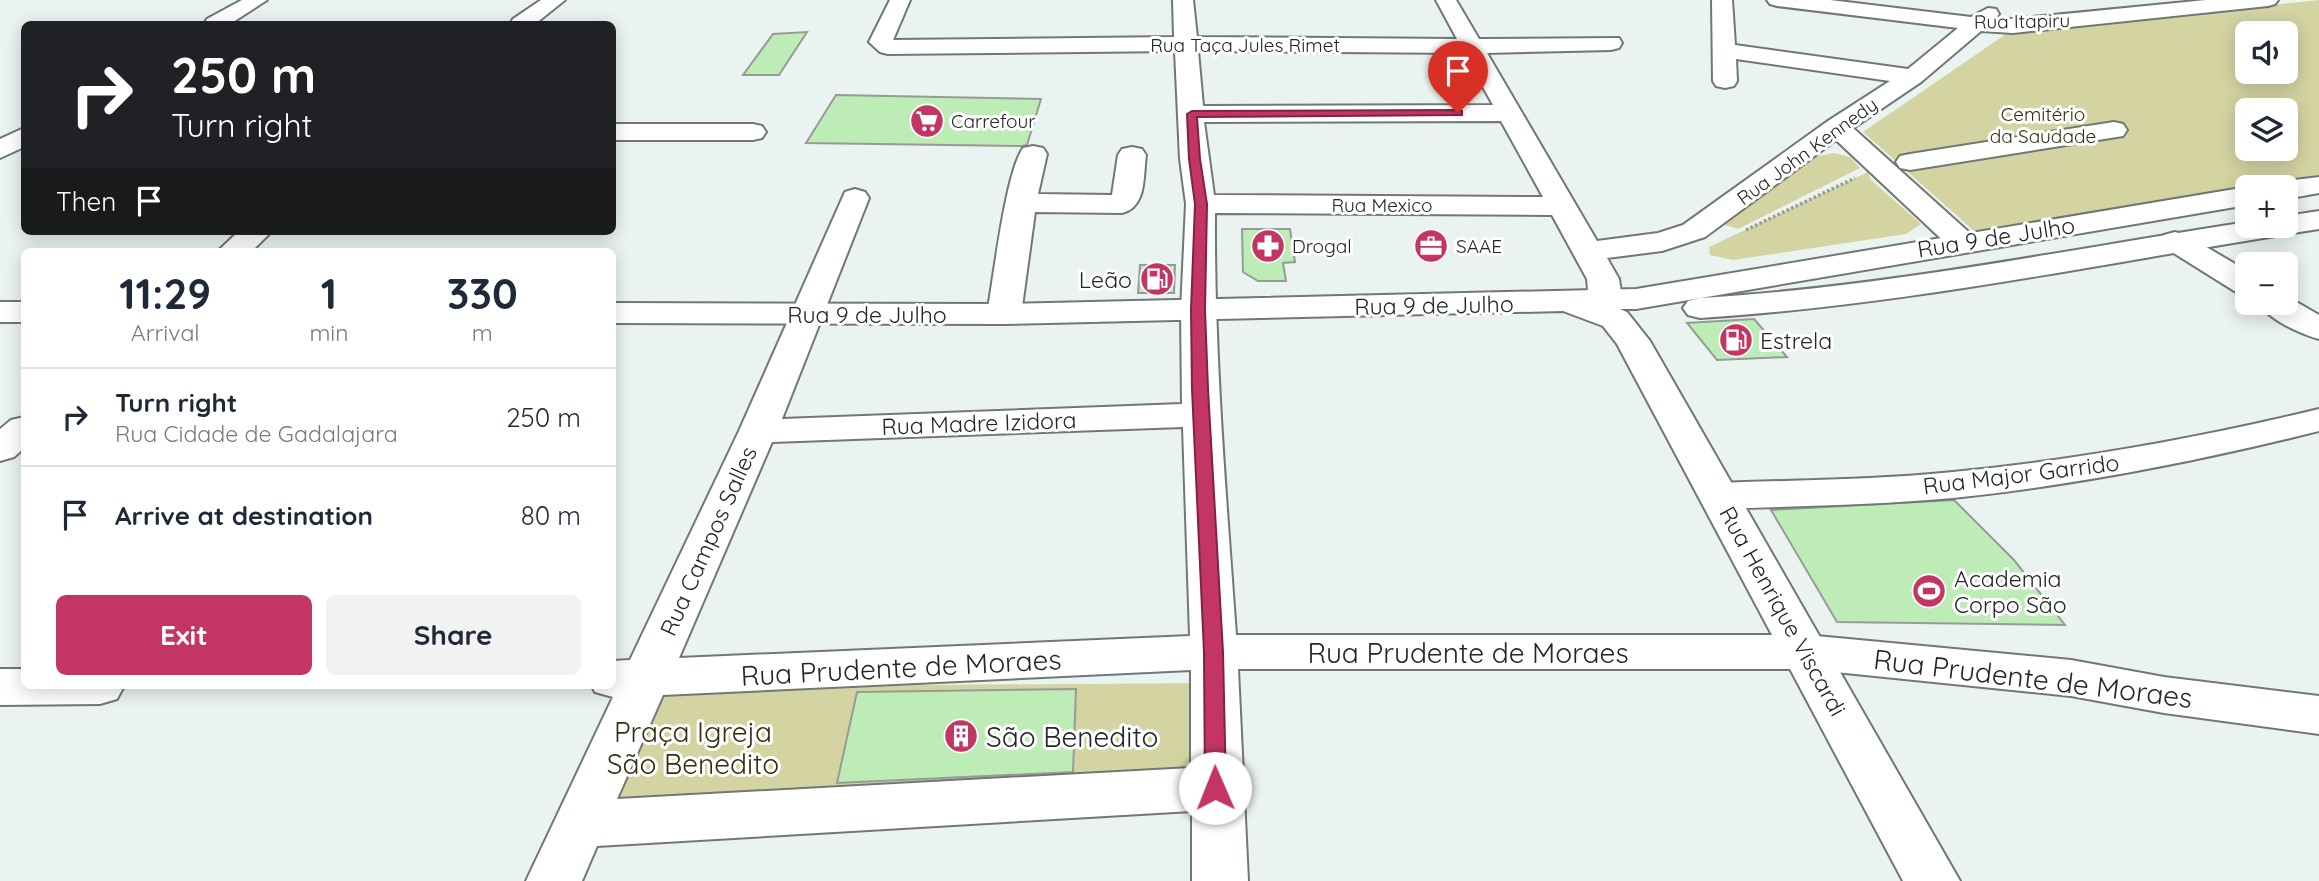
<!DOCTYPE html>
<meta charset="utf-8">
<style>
:root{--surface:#fff;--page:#f2f2f3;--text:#1f2937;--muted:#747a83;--line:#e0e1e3;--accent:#c33664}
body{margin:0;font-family:Quicksand,sans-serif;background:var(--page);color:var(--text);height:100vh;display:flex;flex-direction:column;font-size:26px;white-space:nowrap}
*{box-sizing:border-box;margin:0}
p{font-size:23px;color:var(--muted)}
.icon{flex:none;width:38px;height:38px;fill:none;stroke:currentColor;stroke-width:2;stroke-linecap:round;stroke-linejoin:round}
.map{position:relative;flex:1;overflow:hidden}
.side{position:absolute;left:21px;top:248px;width:595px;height:441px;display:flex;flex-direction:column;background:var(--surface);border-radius:10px;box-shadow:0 4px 18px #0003}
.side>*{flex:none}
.hud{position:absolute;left:21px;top:21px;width:595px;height:214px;border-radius:10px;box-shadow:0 4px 18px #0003;background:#202124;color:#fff;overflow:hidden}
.fabs{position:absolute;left:2235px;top:21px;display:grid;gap:14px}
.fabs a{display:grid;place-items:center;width:63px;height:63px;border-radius:10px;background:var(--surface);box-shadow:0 4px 18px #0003;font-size:35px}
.pin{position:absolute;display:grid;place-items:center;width:60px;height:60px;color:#fff;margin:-72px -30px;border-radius:50% 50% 50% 0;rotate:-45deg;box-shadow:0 0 7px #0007}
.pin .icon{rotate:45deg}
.me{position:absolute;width:77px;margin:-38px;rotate:359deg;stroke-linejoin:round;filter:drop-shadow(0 0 5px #0008)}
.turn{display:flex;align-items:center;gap:24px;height:147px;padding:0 35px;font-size:32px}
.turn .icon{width:91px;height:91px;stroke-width:2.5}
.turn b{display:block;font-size:49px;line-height:60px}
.then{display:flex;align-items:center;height:66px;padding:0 35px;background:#0003;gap:14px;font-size:26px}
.eta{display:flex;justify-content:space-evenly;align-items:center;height:119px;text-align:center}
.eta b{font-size:42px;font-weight:700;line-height:49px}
.action{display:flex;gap:14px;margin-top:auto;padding:14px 35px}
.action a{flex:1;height:80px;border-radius:10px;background:var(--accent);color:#fff;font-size:28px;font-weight:700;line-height:80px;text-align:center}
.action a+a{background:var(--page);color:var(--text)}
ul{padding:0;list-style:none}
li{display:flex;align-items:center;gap:21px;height:98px;padding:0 35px;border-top:2px solid var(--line)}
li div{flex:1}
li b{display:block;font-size:26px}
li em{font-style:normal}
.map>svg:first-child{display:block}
.green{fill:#d4d4a2;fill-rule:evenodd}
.building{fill:#beecb6;stroke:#969b96;stroke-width:2}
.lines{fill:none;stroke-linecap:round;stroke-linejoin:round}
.minor-casing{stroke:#707875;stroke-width:4}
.major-casing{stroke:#707875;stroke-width:4}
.path{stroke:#959b99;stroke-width:3.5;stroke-dasharray:2.5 2.5;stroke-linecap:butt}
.minor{fill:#fff;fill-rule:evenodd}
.major{fill:#fff;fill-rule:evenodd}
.route{fill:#c33664;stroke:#7f2341;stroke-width:2}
.labels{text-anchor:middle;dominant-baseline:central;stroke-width:6;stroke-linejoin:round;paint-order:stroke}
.far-street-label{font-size:19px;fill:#232625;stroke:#fff}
.far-park-label{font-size:19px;fill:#302f11;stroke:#fff}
.far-poi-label{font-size:19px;fill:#232625;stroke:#fff;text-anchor:start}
.street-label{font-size:23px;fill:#232625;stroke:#fff}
.poi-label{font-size:23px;fill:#232625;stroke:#fff;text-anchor:start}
.near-street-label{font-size:28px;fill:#232625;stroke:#fff}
.near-park-label{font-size:28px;fill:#302f11;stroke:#fff}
.near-poi-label{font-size:28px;fill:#232625;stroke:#fff;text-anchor:start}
</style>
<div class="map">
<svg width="2319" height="881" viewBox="0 0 2319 881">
<rect width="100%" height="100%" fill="#eaf3f0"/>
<g class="green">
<path d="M 2319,0 L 2319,175 L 1974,231 L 1863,132 L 2006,34 ZM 2247,33 L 2286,33 L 2286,72 L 2247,72 ZM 2247,110 L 2286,110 L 2286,149 L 2247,149 Z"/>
<polygon points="1834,153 1850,157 1860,168 1738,229 1722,224 1810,158"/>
<polygon points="1868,172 1871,180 1921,224 1906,234 1733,260 1710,255 1709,247"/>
<polygon points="1208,683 1215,788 603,809 654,687"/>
</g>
<g class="building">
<polygon points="807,32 779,75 743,75 773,34"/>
<polygon points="836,95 1041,99 1027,145 1022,146 806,143"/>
<polygon points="1242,229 1290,229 1295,262 1283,263 1286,281 1258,281 1243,272"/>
<polygon points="1140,265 1175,265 1174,293 1138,293"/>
<polygon points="1754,319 1787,357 1717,360 1687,323"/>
<polygon points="1954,500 2014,560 2065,625 1837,622 1771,510"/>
<polygon points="1076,689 1073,772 837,783 857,692"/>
</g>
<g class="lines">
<g class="minor-casing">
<g id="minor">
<polygon points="242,0 267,0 230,24 204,24 207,19"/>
<polygon points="541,0 565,0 535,24 510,24 513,19"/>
<path d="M 890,0 L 910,0 L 893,40 L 1174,37 L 1173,0 L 1193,0 L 1197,37 L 1457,39 L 1436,0 L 1456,0 L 1479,39 L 1619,38 L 1622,43 L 1619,48 L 1611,50 L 1487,53 L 1597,241 L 1658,233 L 1683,225 L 1828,121 L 1890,81 L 1736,59 L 1737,81 L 1734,86 L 1725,88 L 1716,86 L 1713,81 L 1712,0 L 1732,0 L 1735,45 L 1908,69 L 1958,28 L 1777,6 L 1770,4 L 1767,0 L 1830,0 L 1971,17 L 1988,8 L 1996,9 L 1999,14 L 1996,18 L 2013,19 L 2206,0 L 2278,0 L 2275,4 L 2268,6 L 2013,33 L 1981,31 L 1921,82 L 1853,128 L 1973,236 L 1977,242 L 1973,248 L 1962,251 L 1951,248 L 1836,140 L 1705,237 L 1662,251 L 1607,258 L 1619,279 L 1621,292 C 1611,306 1602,310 1585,306 L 1581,299 L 1588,289 L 1587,279 L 1552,215 L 1215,213 C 1214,354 1226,494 1236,635 L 1806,635 L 2071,660 L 2164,677 L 2319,696 L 2319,734 L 2164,713 L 2071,696 L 1806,669 L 1238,669 L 1248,881 L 1192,881 L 1192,811 L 597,846 L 582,881 L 526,881 L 613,697 L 595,692 L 592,686 L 612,686 L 612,661 L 630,660 L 739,431 L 845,192 L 855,189 L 865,192 L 869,198 L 782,419 L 1182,404 L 1181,310 L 1186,204 L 1180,159 L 1175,51 L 888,54 L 880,52 L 869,42 ZM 1198,51 L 1464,53 L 1493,105 L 1203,106 ZM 1501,121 L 1543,197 L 1214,195 L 1204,122 ZM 1183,427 L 1190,636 L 679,658 L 772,442 ZM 1191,670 L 1191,768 L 617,799 L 663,695 Z"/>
<polygon points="2114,122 2123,124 2127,130 2123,136 1910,170 1900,168 1896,162 1900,156 1910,154"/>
<polygon points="612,124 753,124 762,126 766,132 762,138 753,140 612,140"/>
<polygon points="24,128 24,147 0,158 0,139"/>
<path d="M 1033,146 L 1043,148 L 1047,154 L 1038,194 L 1112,195 L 1118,155 L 1122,149 L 1132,147 L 1142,149 L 1146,155 C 1143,176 1147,207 1122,213 L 1035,212 L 1021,314 L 1016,321 L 1004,324 L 992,321 L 987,314 C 994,277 1005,175 1023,148 Z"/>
<polygon points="239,231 272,231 251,252 217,252"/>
<polygon points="2175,232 2186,235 2247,271 2247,295 2236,292 2164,247 2160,241 2164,235"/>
<path d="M 2286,296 L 2319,315 L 2319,339 C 2300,334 2270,320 2258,303 L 2286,303 Z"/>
<path d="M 2319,409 L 2319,431 C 2199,461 2077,485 1953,498 C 1876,505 1798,506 1720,509 L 1706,505 L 1700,496 L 1706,487 L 1720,483 C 1798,480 1876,480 1953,472 C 2077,460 2199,438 2319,409 Z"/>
<polygon points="24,417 24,448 14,457 0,461 0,429 11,420"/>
<polygon points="0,669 24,669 24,686 124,686 117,699 100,704 0,705"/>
</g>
</g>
<g class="major-casing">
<g id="major">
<polygon points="2319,177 2319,193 2286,199 2286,187 2274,187 2286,181"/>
<polygon points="2247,187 2247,205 1636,309 1620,309 1627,312 1650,341 1960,881 1903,881 1617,344 1603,326 1563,311 1004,324 612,323 612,303 1004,304 1636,289"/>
<path d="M 2319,211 L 2319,229 C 2113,261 1909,305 1700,318 L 1688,315 L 1683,308 L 1688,301 L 1700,298 C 1885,287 2065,250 2247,222 L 2247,226 L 2286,226 L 2286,216 Z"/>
<rect x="0" y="302" width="24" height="20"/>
</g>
</g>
<polyline class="path" points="1746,230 1855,178"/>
<use href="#minor" class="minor"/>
<use href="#major" class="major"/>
</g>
<polygon class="route" points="1458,110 1462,111 1462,115 1197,117 1200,159 1207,204 1205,310 1208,389 1223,652 1226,788 1223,794 1215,797 1208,794 1205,788 1204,652 1192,389 1191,310 1195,204 1189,159 1187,114 1192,111"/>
<defs>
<g id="supermarket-disc" transform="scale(1.75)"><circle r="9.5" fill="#c33664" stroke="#fff"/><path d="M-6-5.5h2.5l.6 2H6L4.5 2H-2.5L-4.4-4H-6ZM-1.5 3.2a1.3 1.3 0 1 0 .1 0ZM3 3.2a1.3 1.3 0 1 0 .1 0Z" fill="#fff"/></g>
<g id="pharmacy-disc" transform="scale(1.75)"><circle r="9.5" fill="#c33664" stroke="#fff"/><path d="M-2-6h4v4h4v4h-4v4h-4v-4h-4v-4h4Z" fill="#fff"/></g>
<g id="office-disc" transform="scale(1.75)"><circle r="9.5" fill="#c33664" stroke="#fff"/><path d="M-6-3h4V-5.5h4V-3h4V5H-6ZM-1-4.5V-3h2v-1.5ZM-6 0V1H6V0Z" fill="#fff"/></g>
<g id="fuel-disc" transform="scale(1.75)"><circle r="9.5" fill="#c33664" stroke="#fff"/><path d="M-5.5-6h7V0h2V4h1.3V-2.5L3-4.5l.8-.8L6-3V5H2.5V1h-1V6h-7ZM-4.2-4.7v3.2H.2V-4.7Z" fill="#fff"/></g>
<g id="stadium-disc" transform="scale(1.75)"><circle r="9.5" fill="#c33664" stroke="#fff"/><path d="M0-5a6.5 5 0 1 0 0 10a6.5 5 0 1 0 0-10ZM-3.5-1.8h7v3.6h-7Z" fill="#fff"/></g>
<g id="building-disc" transform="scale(1.75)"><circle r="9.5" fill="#c33664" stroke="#fff"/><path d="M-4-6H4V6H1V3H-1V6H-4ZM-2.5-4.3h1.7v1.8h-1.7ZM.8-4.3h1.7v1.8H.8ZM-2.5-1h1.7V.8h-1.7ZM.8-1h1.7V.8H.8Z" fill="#fff"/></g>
</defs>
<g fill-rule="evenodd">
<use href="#supermarket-disc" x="927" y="121"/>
<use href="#pharmacy-disc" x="1268" y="246"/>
<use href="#office-disc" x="1431" y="246"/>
<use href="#fuel-disc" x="1157" y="279"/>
<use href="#fuel-disc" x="1736" y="340"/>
<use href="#stadium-disc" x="1929" y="591"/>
<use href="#building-disc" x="961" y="736"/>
</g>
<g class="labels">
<g class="far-street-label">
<text transform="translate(2022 21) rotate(-1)">Rua Itapiru</text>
<text x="1245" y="45">Rua Taça Jules Rimet</text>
<text transform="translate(1807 151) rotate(-36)">Rua John Kennedy</text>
<text x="1382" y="205">Rua Mexico</text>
</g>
<g class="far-park-label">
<text x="2043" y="114">Cemitério<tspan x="2043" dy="22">da Saudade</tspan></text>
</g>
<g class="far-poi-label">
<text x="951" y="121">Carrefour</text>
<text x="1292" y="246">Drogal</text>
<text x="1456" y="246">SAAE</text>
</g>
<g class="street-label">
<text transform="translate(1996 237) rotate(-9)">Rua 9 de Julho</text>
<text transform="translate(1434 305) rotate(-1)">Rua 9 de Julho</text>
<text x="867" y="314">Rua 9 de Julho</text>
<text transform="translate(979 423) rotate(-2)">Rua Madre Izidora</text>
<text transform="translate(2021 474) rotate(-7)">Rua Major Garrido</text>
<text transform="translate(708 541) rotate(-66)">Rua Campos Salles</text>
<text transform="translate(1783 611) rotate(61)">Rua Henrique Viscardi</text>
</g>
<g class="poi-label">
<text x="1132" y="279" text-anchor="end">Leão</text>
<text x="1760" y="340">Estrela</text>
<text x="1954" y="578">Academia<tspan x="1954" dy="26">Corpo São</tspan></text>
</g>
<g class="near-street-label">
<text x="1468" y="652">Rua Prudente de Moraes</text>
<text transform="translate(901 667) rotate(-3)">Rua Prudente de Moraes</text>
<text transform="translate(2033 678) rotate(7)">Rua Prudente de Moraes</text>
</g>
<g class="near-park-label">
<text x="693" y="731">Praça Igreja<tspan x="693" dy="32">São Benedito</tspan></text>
</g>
<g class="near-poi-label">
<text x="986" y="736">São Benedito</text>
</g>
</g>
</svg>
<div class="fabs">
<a><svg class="icon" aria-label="sound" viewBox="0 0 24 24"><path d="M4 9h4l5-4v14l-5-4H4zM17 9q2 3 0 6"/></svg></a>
<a><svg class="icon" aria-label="layers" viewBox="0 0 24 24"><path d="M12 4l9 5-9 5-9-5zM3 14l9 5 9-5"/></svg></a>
<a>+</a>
<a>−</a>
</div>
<div class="pin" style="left:1458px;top:113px;background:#d93025"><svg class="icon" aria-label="arrive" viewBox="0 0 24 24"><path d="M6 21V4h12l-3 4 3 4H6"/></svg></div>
<svg class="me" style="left:1215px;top:788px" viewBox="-20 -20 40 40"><circle r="19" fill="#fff"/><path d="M0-13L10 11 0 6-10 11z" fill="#c33664"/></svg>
<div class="hud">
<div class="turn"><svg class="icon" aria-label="right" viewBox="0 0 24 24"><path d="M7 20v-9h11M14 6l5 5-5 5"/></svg><div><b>250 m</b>Turn right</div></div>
<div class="then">Then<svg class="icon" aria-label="arrive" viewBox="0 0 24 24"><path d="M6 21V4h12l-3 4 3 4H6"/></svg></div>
</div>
<section class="side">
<div class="eta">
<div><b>11:29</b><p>Arrival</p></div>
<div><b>1</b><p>min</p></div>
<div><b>330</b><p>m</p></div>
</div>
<ul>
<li><svg class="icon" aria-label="right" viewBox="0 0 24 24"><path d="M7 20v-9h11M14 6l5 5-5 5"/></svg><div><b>Turn right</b><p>Rua Cidade de Gadalajara</p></div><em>250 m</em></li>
<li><svg class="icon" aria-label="arrive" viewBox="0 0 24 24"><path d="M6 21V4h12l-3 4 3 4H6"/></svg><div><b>Arrive at destination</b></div><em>80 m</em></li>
</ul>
<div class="action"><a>Exit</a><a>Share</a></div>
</section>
</div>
